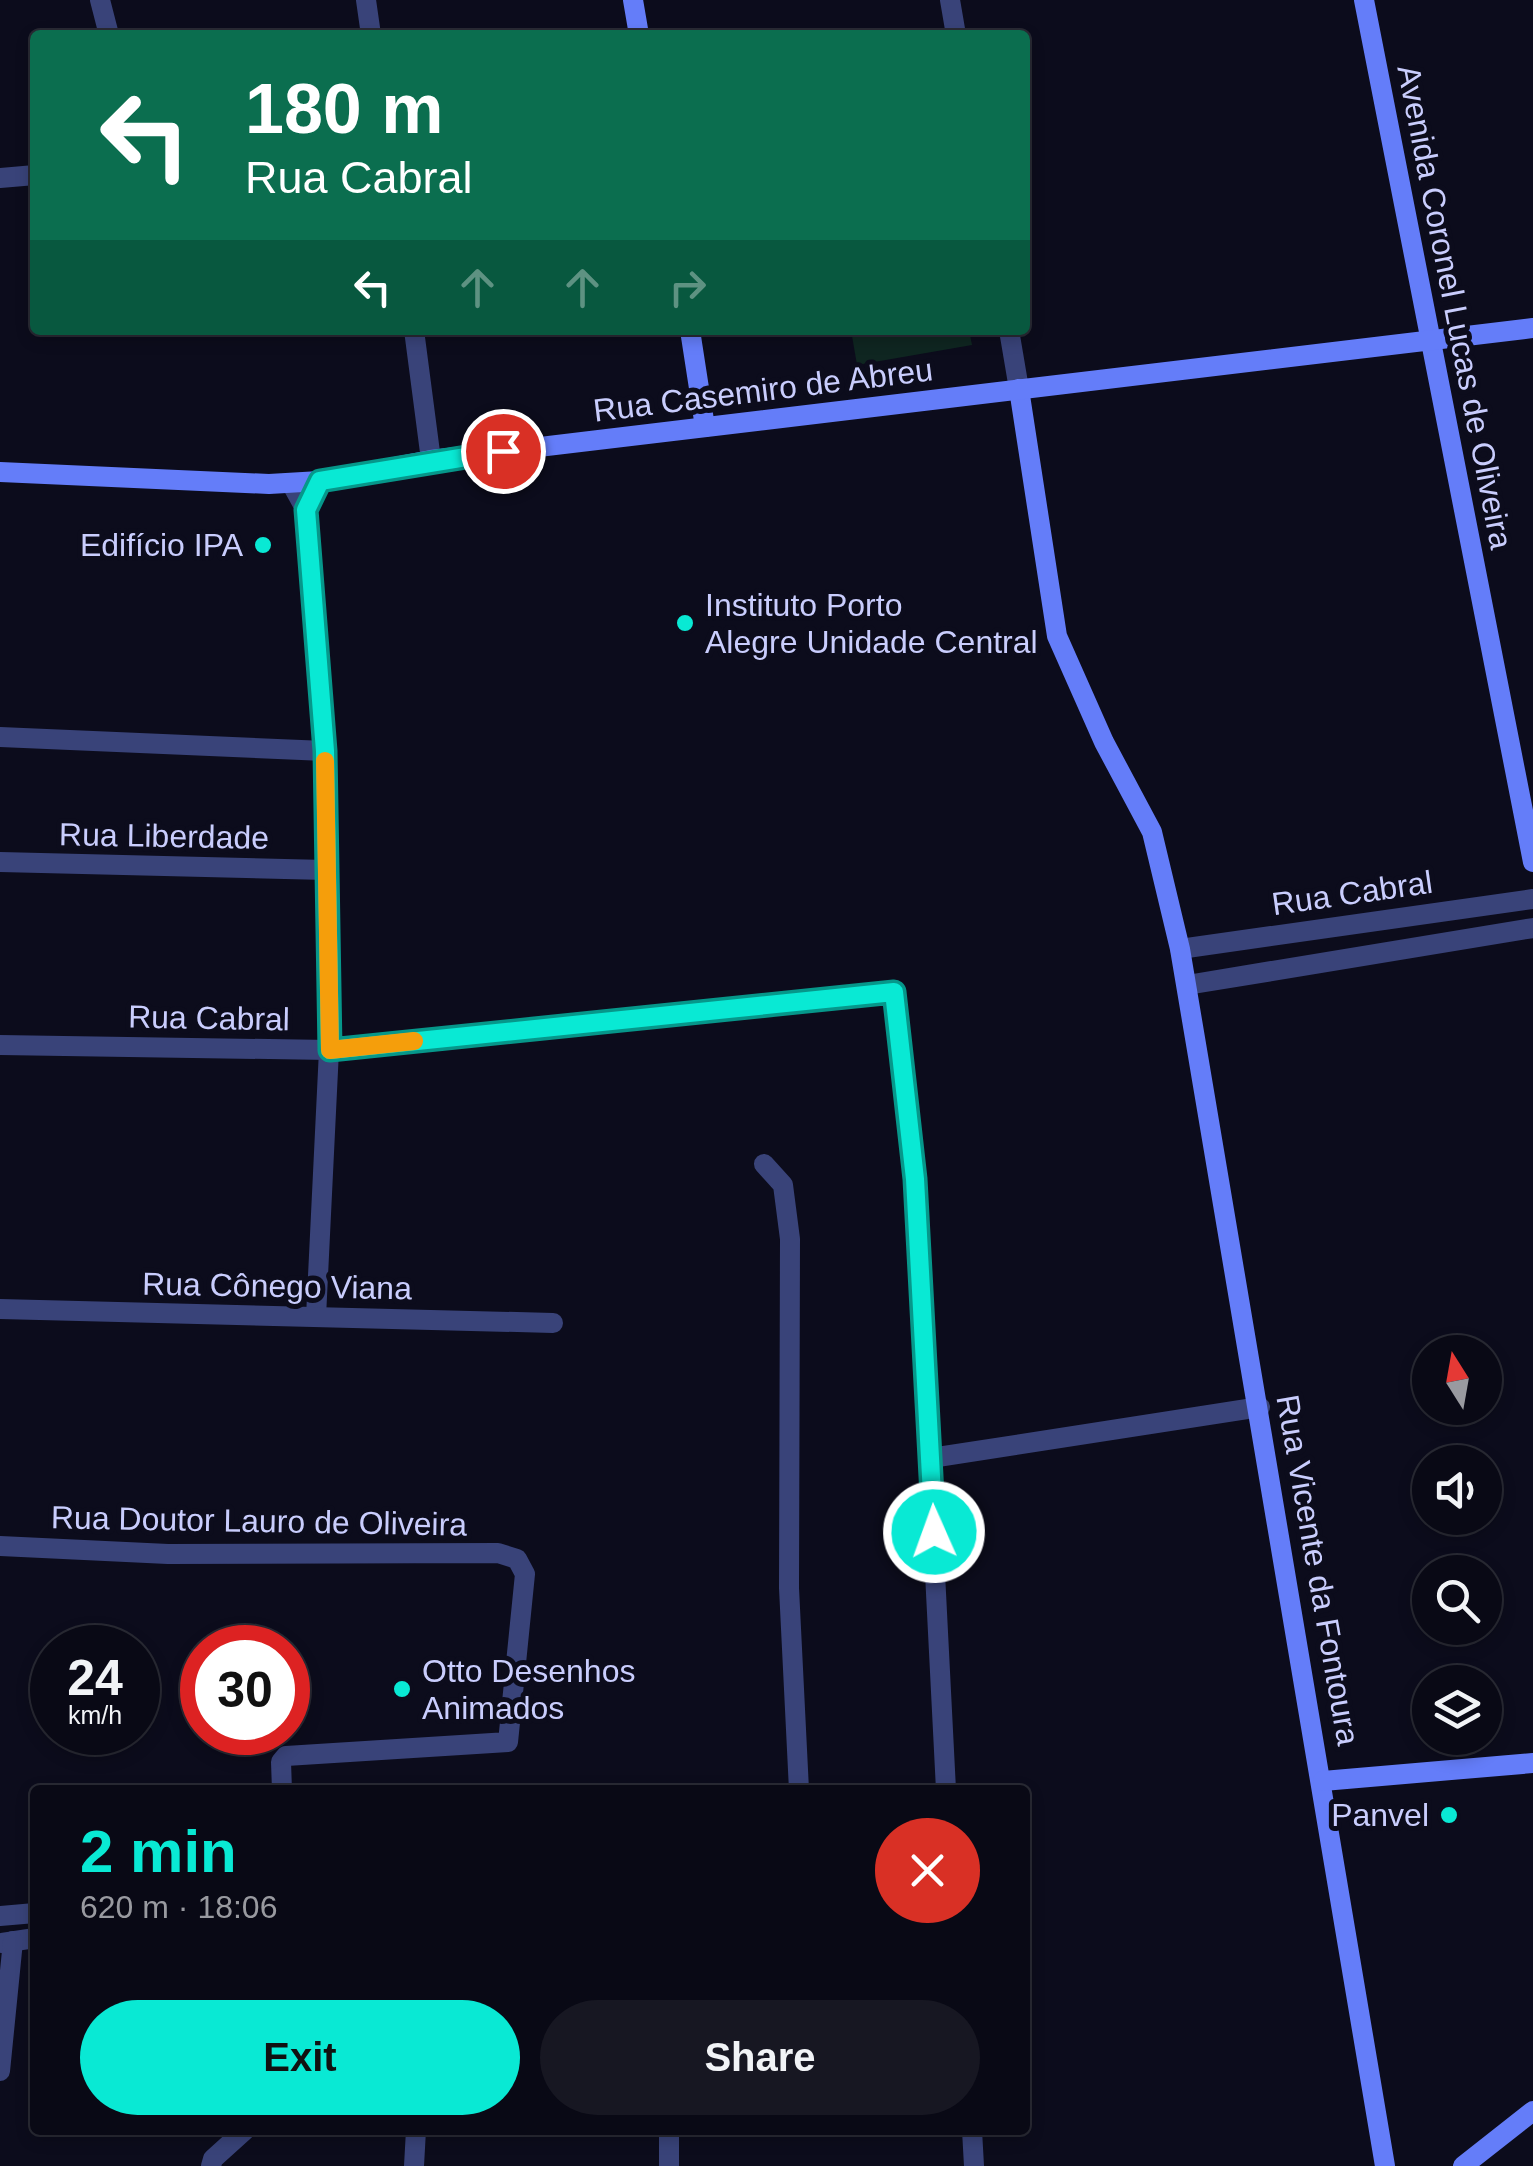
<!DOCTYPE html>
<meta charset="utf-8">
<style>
:root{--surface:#090915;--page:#171722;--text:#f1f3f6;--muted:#999aa0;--line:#292a34;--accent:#09e9d4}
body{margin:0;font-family:Helvetica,sans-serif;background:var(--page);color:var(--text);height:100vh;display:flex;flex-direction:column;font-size:38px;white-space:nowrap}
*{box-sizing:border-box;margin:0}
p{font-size:32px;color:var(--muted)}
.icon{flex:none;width:55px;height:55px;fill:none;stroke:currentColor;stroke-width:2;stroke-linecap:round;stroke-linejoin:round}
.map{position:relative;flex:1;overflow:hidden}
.details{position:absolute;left:30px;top:1785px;width:1000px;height:350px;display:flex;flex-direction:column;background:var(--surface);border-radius:10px;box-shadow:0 5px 15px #0003,0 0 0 2px var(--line)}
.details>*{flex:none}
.top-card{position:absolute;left:30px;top:30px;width:1000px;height:305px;border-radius:10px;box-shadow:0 5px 15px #0003,0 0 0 2px var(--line);background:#0b6e4f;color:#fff;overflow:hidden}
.needle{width:65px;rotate:349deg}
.fabs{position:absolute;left:1412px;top:1335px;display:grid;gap:20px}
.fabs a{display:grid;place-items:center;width:90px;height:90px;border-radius:50%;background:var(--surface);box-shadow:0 5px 15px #0003,0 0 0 2px var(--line);font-size:50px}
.speed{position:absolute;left:30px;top:1625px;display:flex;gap:20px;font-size:50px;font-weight:700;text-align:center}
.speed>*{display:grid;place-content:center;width:130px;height:130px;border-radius:50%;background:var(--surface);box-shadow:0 5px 15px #0003,0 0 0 2px var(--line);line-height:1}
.speed small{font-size:25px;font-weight:400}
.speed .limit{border:15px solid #d22;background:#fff;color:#111}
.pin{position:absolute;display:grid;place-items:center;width:85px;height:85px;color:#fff;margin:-42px;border:5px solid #fff;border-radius:50%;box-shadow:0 2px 10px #0007}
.me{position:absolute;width:110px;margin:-55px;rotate:358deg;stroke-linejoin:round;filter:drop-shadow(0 0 8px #0008)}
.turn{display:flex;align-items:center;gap:35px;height:210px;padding:0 50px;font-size:45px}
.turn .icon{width:130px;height:130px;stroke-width:2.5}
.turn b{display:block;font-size:70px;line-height:85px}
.lanes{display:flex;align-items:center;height:95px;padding:0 50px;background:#0003;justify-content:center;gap:50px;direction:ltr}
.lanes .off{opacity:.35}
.round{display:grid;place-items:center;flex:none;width:105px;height:105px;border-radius:52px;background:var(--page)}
.head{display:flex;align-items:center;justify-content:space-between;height:170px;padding:0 50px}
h1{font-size:60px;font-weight:600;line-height:75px;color:var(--accent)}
.action{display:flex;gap:20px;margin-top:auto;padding:20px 50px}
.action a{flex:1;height:115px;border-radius:60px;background:var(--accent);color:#111;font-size:40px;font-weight:600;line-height:115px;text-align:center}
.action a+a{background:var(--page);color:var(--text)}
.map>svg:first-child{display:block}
.green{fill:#0f2621}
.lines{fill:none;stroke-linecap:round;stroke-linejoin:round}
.street{stroke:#394379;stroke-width:20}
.secondary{stroke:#647df9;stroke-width:20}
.route-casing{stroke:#06978a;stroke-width:25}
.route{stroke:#09e9d4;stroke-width:18}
.slow{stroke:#f59e0b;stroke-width:18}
.poi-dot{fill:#09e9d4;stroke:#0c0c1c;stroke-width:4}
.labels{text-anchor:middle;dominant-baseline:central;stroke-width:10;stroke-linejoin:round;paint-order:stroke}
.street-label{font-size:32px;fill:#c9cdfd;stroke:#0c0c1c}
.poi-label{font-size:32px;fill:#c9cdfd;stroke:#0c0c1c;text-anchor:end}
</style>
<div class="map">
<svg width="1533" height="2166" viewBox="0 0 1533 2166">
<rect width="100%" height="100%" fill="#0c0c1c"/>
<polygon class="green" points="851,330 969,330 972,345 857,365"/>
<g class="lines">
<g class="street">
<polyline points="100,0 109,35"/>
<polyline points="366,0 371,35"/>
<polyline points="950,0 956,35"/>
<polyline points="0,178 35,175"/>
<polyline points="414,330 431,460"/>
<polyline points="1009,330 1019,389"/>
<polyline points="291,483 306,510 325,751 329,1050 316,1317"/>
<polyline points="0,737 325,751"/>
<polyline points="0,862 326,870"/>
<polyline points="1180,949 1533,899"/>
<polyline points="1187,985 1533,928"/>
<polyline points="0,1045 329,1050 894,992 915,1179 946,1790"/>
<polyline points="764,1164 783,1185 790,1239 789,1588 799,1790"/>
<polyline points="0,1309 553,1323"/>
<polyline points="931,1458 1260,1407"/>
<polyline points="0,1546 168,1554 498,1553 517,1559 525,1574 508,1742 286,1756 281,1762 282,1790"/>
<polyline points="0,1916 35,1913"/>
<polyline points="2,1943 35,1938"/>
<polyline points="0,2071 13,1941"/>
<polyline points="972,2130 974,2166"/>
<polyline points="211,2166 213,2159 245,2130"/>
<polyline points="414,2166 416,2130"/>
<polyline points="669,2166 669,2130"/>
</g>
<g class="secondary">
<polyline points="633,0 639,35"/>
<polyline points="1364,0 1533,862"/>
<polyline points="690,330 705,427"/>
<polyline points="1019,389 1057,636 1104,742 1152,832 1180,949 1385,2166"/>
<polyline points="0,472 269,484 320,481 431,460 1533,328"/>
<polyline points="1323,1781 1533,1763"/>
<polyline points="1463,2166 1533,2111"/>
</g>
</g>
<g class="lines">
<g class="route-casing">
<polyline id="route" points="503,451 320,481 306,510 325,751 330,1050 894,992 915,1179 934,1532"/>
</g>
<use href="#route" class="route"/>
<polyline class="slow" points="325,761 330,1050 414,1041"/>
</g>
<g class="poi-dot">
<circle cx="263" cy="545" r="10"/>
<circle cx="685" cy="623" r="10"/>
<circle cx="402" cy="1689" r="10"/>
<circle cx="1449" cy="1815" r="10"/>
</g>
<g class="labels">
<g class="street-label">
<text transform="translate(1455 307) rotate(79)">Avenida Coronel Lucas de Oliveira</text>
<text transform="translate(763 390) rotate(-7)">Rua Casemiro de Abreu</text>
<text transform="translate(164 836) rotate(1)">Rua Liberdade</text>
<text transform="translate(1352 893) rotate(-8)">Rua Cabral</text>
<text transform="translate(209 1018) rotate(1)">Rua Cabral</text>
<text transform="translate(277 1286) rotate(1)">Rua Cônego Viana</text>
<text transform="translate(259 1521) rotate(1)">Rua Doutor Lauro de Oliveira</text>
<text transform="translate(1318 1570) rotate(80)">Rua Vicente da Fontoura</text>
</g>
<g class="poi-label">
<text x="243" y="545">Edifício IPA</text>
<text x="705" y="605" text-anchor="start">Instituto Porto<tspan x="705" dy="37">Alegre Unidade Central</tspan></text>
<text x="422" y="1671" text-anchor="start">Otto Desenhos<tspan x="422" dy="37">Animados</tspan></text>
<text x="1429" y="1815">Panvel</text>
</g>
</g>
</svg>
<div class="fabs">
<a><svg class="needle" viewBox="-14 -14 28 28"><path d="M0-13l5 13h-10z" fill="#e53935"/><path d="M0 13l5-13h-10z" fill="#999aa0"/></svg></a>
<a><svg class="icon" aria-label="sound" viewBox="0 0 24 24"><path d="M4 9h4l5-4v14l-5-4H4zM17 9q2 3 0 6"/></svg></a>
<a><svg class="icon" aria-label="search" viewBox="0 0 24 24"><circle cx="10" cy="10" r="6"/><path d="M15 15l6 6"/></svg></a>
<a><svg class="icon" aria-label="layers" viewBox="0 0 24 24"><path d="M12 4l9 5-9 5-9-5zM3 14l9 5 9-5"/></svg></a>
</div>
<div class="speed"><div>24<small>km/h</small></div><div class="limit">30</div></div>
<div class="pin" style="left:503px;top:451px;background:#d93025"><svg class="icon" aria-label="arrive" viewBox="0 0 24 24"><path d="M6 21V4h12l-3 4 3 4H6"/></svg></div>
<svg class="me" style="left:934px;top:1532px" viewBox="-20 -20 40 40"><circle r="17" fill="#09e9d4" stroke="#fff" stroke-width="3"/><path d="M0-11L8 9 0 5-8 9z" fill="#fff"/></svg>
<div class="top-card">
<div class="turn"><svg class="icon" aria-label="left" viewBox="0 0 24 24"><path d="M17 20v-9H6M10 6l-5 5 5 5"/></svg><div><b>180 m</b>Rua Cabral</div></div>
<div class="lanes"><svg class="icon" aria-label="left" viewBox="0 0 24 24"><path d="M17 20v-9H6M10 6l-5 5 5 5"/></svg><svg class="icon off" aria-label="ahead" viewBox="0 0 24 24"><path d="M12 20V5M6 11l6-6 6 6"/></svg><svg class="icon off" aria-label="ahead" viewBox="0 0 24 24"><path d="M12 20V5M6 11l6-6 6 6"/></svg><svg class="icon off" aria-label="right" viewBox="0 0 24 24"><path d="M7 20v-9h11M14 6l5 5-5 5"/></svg></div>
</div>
<section class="details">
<div class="head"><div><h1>2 min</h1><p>620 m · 18:06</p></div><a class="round" style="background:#d93025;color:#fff"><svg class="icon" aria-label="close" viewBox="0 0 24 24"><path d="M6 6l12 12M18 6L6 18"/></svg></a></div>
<div class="action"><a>Exit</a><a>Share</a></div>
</section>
</div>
